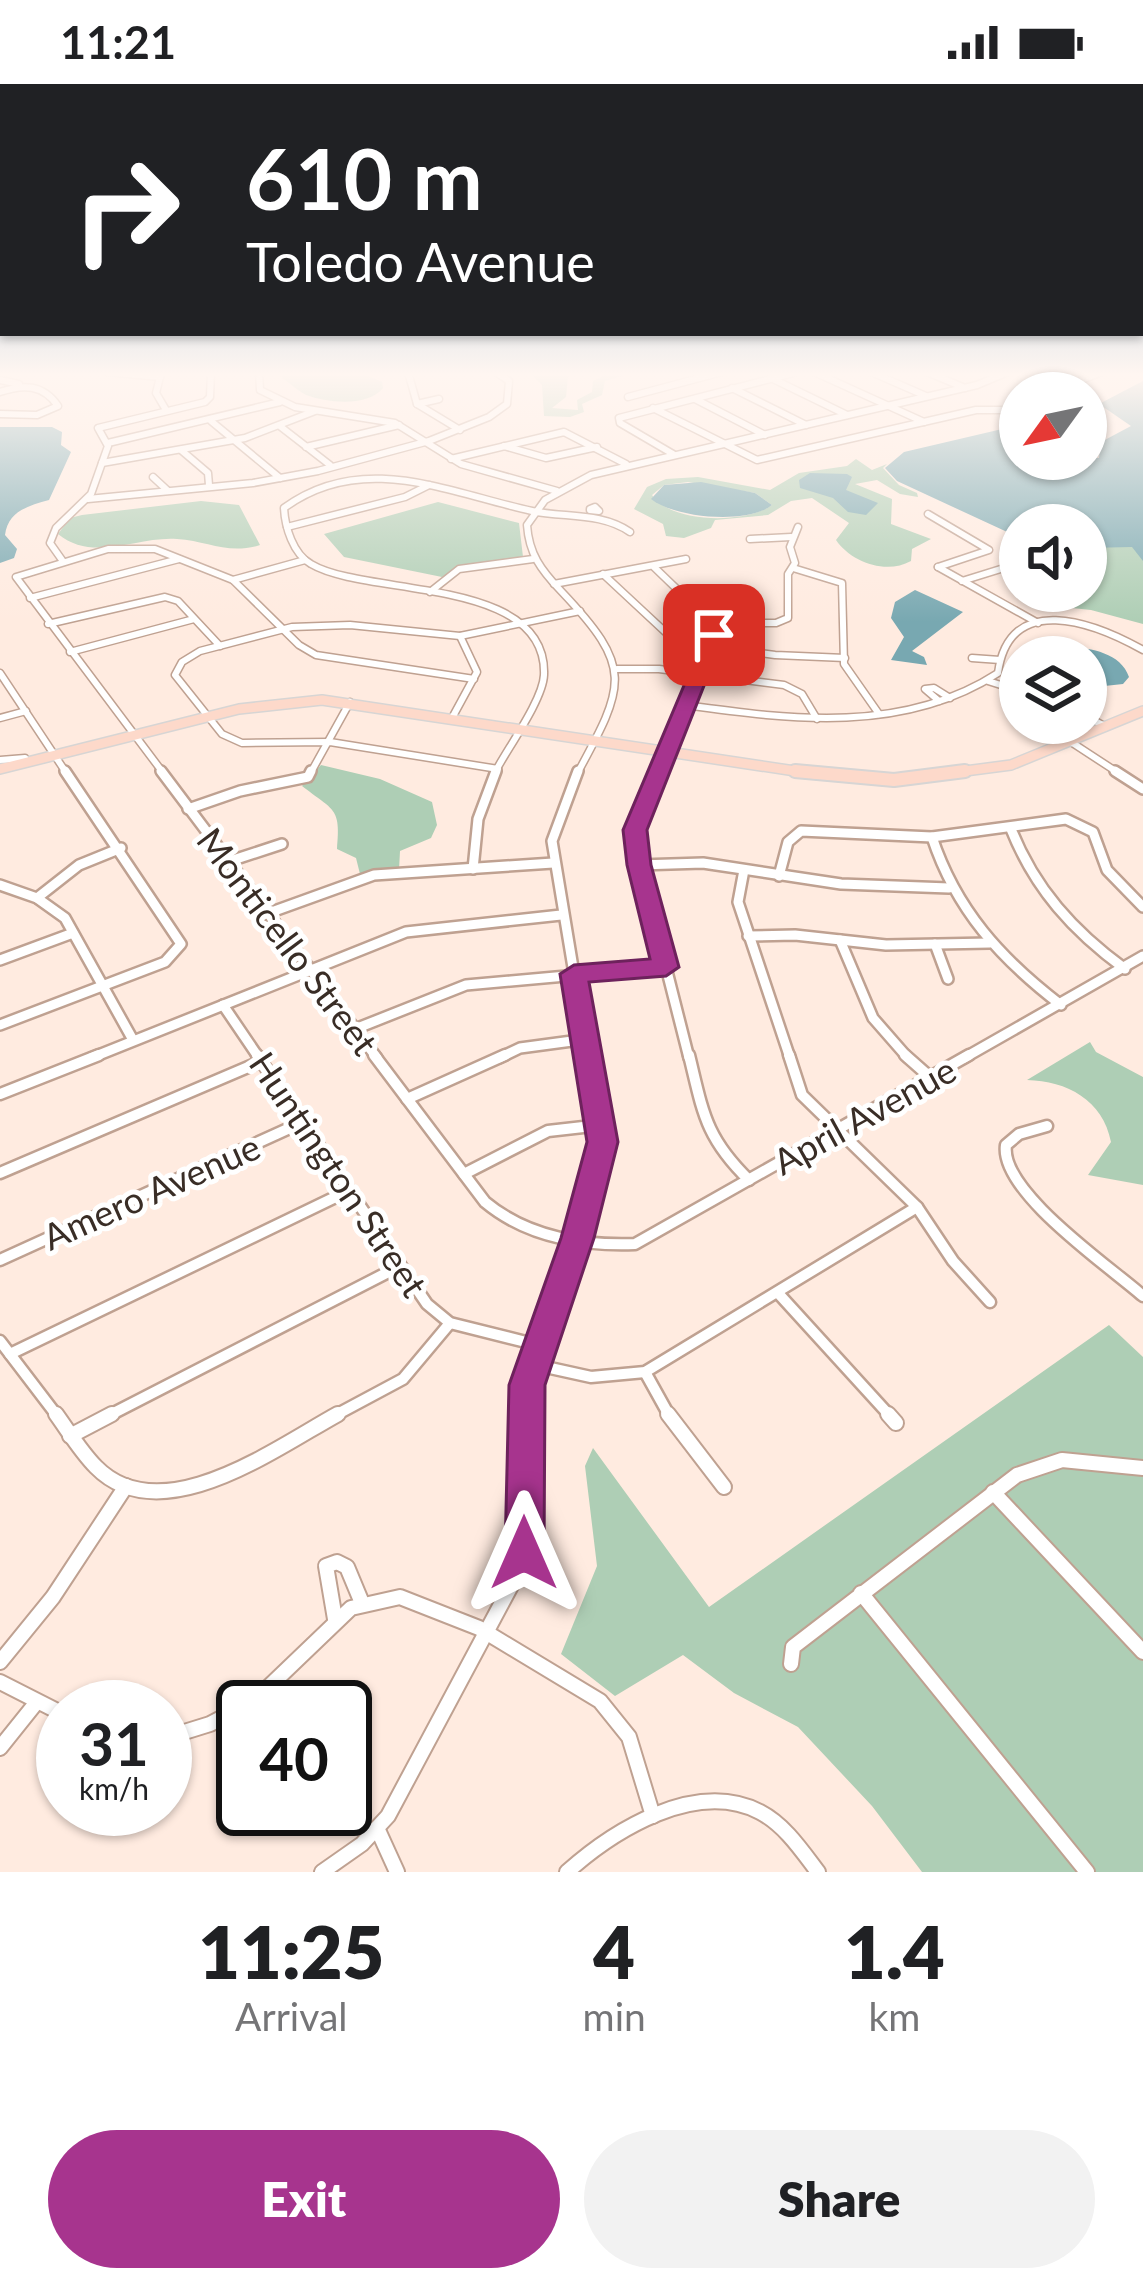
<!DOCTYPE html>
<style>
:root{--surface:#fff;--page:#f2f2f2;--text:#202124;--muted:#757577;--accent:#a7348e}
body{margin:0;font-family:Lato,sans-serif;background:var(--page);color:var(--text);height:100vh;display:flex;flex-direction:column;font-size:45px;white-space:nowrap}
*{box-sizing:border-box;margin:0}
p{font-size:39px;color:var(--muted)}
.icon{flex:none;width:66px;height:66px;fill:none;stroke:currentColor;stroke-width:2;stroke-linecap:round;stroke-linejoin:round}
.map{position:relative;height:1788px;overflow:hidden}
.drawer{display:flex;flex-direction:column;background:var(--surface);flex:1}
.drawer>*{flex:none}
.banner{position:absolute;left:0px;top:0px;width:1143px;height:252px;box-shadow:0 3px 9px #0004;background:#202124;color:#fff;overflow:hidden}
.needle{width:78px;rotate:237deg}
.tools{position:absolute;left:999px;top:288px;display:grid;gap:24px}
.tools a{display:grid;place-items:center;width:108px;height:108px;border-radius:50%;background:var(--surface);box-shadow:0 3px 9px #0004;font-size:60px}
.speed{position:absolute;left:36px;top:1596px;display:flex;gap:24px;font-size:60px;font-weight:700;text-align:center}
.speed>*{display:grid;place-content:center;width:156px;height:156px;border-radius:50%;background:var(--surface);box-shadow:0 3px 9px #0004;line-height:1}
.speed small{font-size:30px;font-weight:400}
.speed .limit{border:6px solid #111;border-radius:18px;background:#fff;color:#111}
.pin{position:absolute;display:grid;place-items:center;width:102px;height:102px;color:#fff;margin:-51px;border-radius:24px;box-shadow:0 6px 18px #0006}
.me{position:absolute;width:132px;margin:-66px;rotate:0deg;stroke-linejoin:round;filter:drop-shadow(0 0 9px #0008)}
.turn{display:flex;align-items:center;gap:42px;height:252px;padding:0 48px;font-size:54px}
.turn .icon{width:156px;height:156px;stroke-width:2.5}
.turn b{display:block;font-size:84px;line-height:102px}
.eta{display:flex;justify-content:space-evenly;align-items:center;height:204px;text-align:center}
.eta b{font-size:72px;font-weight:800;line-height:84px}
.cta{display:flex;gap:24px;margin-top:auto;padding:24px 48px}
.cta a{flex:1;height:138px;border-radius:72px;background:var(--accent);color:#fff;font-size:48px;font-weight:800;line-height:138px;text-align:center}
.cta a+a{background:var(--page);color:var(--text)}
.status{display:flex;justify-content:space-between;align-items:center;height:84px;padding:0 60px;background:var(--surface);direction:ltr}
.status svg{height:33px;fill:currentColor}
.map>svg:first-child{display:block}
.green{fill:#aeceb5;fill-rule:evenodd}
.water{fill:#78a8b1}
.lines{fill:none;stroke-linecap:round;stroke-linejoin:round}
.minor-far3-casing{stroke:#bfa191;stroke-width:9}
.minor-far2-casing{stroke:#bfa191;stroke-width:14}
.minor-far1-casing{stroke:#bfa191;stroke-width:15}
.minor-casing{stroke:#bfa191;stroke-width:18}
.major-far1-casing{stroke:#d7d5d4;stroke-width:12}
.major-casing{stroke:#d7d5d4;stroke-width:16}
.minor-far3{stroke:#fff;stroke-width:6}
.minor-far2{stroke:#fff;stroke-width:9}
.minor-far1{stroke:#fff;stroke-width:10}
.minor{stroke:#fff;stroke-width:14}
.major-far1{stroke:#fdd9ca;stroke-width:9}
.major{stroke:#fdd9ca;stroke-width:12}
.route{fill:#a7348e;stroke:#6d225c;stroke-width:3}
.labels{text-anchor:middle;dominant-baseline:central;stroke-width:10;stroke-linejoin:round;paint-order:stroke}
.street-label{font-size:36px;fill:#392d26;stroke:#fff}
</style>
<div class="status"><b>11:21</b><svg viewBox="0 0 49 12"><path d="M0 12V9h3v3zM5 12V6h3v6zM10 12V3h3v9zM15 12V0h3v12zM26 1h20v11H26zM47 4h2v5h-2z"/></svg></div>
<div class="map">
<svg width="1143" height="1788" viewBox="0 0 1143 1788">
<rect width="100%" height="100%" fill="#ffebe0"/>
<g class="green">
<path d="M 283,288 L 360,288 L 382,298 L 383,304 C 368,323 328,319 306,311 C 298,307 290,299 282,294 Z"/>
<polygon points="529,288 575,288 568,293 566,313 552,324 578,326 577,316 592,308 593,297 609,289 632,289 605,297 602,311 582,320 584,328 570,333 544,332 542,301"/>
<path d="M 856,375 L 872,386 L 887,380 L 883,384 L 899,401 L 917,409 L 918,413 L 900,410 L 877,396 L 855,400 L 892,415 L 891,440 L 931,455 L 912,465 L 911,477 C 886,491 851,478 836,456 L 849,439 L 812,414 L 791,417 L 768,431 L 715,436 L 711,444 L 684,454 L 666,452 L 663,440 L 634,425 L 647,403 L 666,395 L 698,393 L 770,406 L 799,389 L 847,382 ZM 688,398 L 755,409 L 772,421 C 746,440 672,440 652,411 L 664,401 Z"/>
<path d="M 201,417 L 239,421 L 260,461 C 228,471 208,457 177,455 C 138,452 93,479 58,450 L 70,434 L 82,431 Z"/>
<polygon points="438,418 519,439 523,473 464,482 442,493 344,473 324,450"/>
<polygon points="1086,455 1143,459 1143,540 1091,526 1043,521 1029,507 1086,507 1086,482 1096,478 1086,465"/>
<path d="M 321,681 L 380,695 L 432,718 L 437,741 L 431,754 L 400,767 L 399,786 L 360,790 L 356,774 L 337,765 C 341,723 334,727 302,702 Z"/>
<path d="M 1090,958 L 1096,968 L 1143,993 L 1143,1101 L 1088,1091 L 1111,1058 C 1103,1016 1067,997 1027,996 Z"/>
<polygon points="1109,1241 1143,1273 1143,1380 1061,1371 969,1420 790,1559 784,1584 795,1586 798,1566 860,1517 1080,1788 922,1788 872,1722 798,1643 734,1609 683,1571 615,1612 561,1570 597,1482 585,1382 593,1364 709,1523"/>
<polygon points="1063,1380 1143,1389 1143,1561 1000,1409 1020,1395"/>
<polygon points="993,1414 1143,1576 1143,1788 1095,1788 868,1510"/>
</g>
<g class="water">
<polygon points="1143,297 1143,477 1132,463 1086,464 1086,441 1020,441 1020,454 897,397 885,384 904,368 1015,342 1020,342 1020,375 1099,374 1101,358 1131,342 1099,320"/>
<path d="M 0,343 L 52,343 L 62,348 L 61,361 L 71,368 L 49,416 C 28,422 8,427 5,451 L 17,465 L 14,474 L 0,479 Z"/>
<polygon points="810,389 847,390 852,393 846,406 878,419 866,431 848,428 833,414 800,404 799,396"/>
<path d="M 701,398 L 755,409 L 772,421 C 747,441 675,434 651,415 L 664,401 Z"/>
<polygon points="915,506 963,528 912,567 924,573 927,581 891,576 904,553 891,534 895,518"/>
<path d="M 1069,563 C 1091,564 1121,569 1129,593 L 1123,600 L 1086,604 L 1086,573 L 1049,573 Z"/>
</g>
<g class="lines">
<g class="minor-far3-casing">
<g id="minor-far3">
<polyline points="107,288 160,293"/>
<polyline points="259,288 260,306 295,323 395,339 461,380 557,407"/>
<polyline points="408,288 417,320 460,346"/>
<polyline points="814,288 924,338"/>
<polyline points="871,288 926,312"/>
<polyline points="927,288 965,304"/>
<polyline points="1037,288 1076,298"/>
<polyline points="160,293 156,309 166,326"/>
<polyline points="771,294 847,331"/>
<polyline points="0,296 19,300"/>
<polyline points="732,304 806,341"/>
<path d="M 0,308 C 23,300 43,300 58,322 L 37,331 L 0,330"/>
<polyline points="1064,309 1076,298 1102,288"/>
<polyline points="628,313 722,288"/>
<polyline points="695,315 765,351"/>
<polyline points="417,320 439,315"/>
<polyline points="653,324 757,376 976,326 1020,326"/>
<polyline points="211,337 280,394"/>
<polyline points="281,343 330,381"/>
<polyline points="108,359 280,318"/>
<polyline points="504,362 546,374 597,363"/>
<polyline points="306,363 399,341"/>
<polyline points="181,366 208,389 209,401"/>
<polyline points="673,370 620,339 619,334 797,288"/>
<polyline points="451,375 564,348 626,380"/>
<polyline points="102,379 245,354 315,327"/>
<polyline points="153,393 167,406"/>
<polyline points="88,415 253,399 318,387 429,357 489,333 507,320 509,297 496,288"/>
<polygon points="595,423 599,427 590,426 590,425"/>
<polyline points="928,430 989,466 938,483"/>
<polyline points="287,443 405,413 429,401"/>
<polyline points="750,455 791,453"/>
<polyline points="62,476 50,459 56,444 91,410 108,362 98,344 205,318 210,313 211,288"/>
<polyline points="654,483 712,539 714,551 657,690"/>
<polyline points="938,483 1038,539"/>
<polyline points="793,484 842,499 844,580 879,630"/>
<polyline points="603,490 675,557 775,571 845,574"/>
<polyline points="233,496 305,476"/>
<polyline points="962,497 1020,479"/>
<polyline points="554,500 686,475"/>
<polyline points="430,508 459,485 533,475"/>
<polyline points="30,514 179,475"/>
<polyline points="712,539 776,539 788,534 788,490 795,479 790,463 798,443"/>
<polyline points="48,540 165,513 178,517 220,562"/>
<polyline points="70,568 194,535"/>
<polyline points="972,574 1000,576"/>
<polyline points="617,585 659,585 784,601 802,610 817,635"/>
<polyline points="0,589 67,690"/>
<polyline points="988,597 1020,607"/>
<polyline points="939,617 925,605 934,604 950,614"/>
<path d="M 686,621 C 792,636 904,650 998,589 C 1009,507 1093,538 1143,566"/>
<polyline points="1086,632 1106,643"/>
<polyline points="0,634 26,627"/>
<polyline points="452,634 477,588 460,552"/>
<polyline points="1071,658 1120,690"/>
<polyline points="0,676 25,674"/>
<polyline points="498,685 330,658 242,659 222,650 175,591 182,578 200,567 292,543 350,541 460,552 580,527"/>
<polyline points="164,690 16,493 108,465 155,465 233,496 299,561 316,571 474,595"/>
<polyline points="310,690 350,618"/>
<path d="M 494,690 C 507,665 543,616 544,591 C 548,492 366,513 311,480 C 293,470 285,443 284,424 C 363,366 449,409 532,427 C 565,434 601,428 630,448"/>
<path d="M 577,690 C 626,600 634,584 561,507 C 541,486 529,470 527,441 L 545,416 L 591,391 L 977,301 L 1008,288"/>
</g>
</g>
<g class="minor-far2-casing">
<g id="minor-far2">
<polyline points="161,687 377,974"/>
<polyline points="578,687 552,757 588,974"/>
<polyline points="658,687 641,729 636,765 689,974"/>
<polyline points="1115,687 1143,705"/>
<polyline points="188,725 240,707 308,693 311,687"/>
<path d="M 1011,745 C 1035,805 1073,847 1125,885"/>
<path d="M 932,753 C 956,826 1001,875 1061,921"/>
<polyline points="230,777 282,760"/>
<polyline points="639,781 703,779 841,800 949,804"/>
<polyline points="473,785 478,735 496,687"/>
<polyline points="744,786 738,818 790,974"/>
<polyline points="779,792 788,758 801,747 932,753 1066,735 1093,748 1107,786 1143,823"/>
<polyline points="0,801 37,814 65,834 133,956"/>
<polyline points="37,814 79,781 121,764"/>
<polyline points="266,830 374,791 553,779"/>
<polyline points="748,852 795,851 886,861 990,859"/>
<polyline points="840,856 873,934 908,974"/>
<polyline points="935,860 948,895"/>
<polyline points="0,876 73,849"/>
<polyline points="223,921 259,974"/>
<polyline points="0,941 165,878 181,860 65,687"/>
<polyline points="355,945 466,901 666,883"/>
<polyline points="91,974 406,848 561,831"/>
<polyline points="499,974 520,964 587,955"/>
<polyline points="964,974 1143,872"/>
</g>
</g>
<g class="minor-far1-casing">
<g id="minor-far1">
<polyline points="257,971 427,1220 450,1239 538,1261"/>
<path d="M 374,971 L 485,1118 C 527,1153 581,1162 635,1160 L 969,971"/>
<path d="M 689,971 C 703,1028 705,1053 749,1096"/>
<polyline points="789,971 802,1011 917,1123 953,1177 990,1218"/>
<polyline points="905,971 931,994"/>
<polyline points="0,1010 99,971"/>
<polyline points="407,1015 505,971"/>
<path d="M 1047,1042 L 1019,1050 L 1006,1061 C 999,1107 1109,1182 1143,1212"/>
<polyline points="0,1089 262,977"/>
<polyline points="464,1090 548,1047 601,1041"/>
<polyline points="0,1176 303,1038"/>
<polyline points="778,1209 891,1333"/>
<polyline points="0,1257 58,1333"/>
<polyline points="10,1270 348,1107"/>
<polyline points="532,1280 591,1293 645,1288 917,1123"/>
<polyline points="645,1288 670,1333"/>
<polyline points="106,1333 400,1182"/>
<polyline points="332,1333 403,1295 450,1239"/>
<polyline points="525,1333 527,1301 577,1154 602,1058 587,971"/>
</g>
</g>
<g class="minor-casing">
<g id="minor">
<path d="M 56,1330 C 69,1348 81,1368 96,1383 C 161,1449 276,1364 338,1330"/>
<polyline points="668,1330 724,1403"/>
<polyline points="888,1330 896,1339"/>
<polyline points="70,1352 112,1330"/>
<polyline points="993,1408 1143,1568"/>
<polyline points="861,1509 1087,1788"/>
<polyline points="335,1535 326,1482 337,1478 347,1483 362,1519"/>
<polyline points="0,1578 53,1513 126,1402"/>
<polyline points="791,1580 793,1563 1017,1391 1062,1376 1143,1384"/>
<polyline points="0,1598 63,1630"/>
<polyline points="165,1654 210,1640 254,1617 351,1524 400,1513 479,1544 600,1617 629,1653 653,1732"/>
<polyline points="0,1664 36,1619"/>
<polyline points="377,1744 397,1788"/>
<polyline points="322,1788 362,1760 388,1732 520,1485 526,1452 526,1330"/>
<path d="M 567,1788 C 614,1746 696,1695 760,1728 C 785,1741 802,1767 818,1788"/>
</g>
</g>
<g class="major-far1-casing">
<g id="major-far1">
<polyline points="0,685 239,625 322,616 815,690"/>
<polyline points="942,690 1011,681 1143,627"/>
</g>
</g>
<g class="major-casing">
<polyline id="major" points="795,687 894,696 965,687"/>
</g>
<use href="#minor-far3" class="minor-far3"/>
<use href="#minor-far2" class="minor-far2"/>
<use href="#minor-far1" class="minor-far1"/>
<use href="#minor" class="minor"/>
<use href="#major-far1" class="major-far1"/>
<use href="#major" class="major"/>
</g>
<linearGradient id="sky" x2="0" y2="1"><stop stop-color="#7bafd2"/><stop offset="0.54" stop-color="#fff6f1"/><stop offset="1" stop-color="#fff6f1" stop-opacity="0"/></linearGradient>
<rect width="1143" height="538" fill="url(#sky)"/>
<polygon class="route" points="707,547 724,551 647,746 651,781 679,883 666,892 589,898 618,1058 594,1154 545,1301 544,1469 538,1483 524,1489 510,1483 505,1469 509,1301 561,1154 587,1058 560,890 574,881 650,875 627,781 623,746"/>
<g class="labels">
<g class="street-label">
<text transform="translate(288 857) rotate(53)">Monticello Street</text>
<text transform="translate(864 1031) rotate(-29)">April Avenue</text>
<text transform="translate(339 1090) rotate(56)">Huntington Street</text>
<text transform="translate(151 1107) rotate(-24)">Amero Avenue</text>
</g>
</g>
</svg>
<div class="tools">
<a><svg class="needle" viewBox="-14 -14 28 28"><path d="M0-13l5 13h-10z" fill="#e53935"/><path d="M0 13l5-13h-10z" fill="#757577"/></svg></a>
<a><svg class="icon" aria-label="sound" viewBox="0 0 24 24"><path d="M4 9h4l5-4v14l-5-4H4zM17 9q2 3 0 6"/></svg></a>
<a><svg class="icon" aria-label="layers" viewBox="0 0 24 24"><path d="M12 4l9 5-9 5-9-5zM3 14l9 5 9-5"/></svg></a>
</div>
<div class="speed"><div>31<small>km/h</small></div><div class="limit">40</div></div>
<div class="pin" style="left:714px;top:551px;background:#d93025"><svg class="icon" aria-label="arrive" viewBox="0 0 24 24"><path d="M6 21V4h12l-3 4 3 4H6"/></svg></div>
<svg class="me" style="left:524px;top:1469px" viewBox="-20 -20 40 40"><path d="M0-17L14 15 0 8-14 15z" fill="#a7348e" stroke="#fff" stroke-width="4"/></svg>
<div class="banner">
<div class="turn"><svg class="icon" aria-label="right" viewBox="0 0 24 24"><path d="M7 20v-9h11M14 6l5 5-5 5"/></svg><div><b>610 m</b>Toledo Avenue</div></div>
</div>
</div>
<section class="drawer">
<div class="eta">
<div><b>11:25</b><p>Arrival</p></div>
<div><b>4</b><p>min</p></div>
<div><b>1.4</b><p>km</p></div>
</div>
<div class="cta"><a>Exit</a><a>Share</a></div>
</section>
